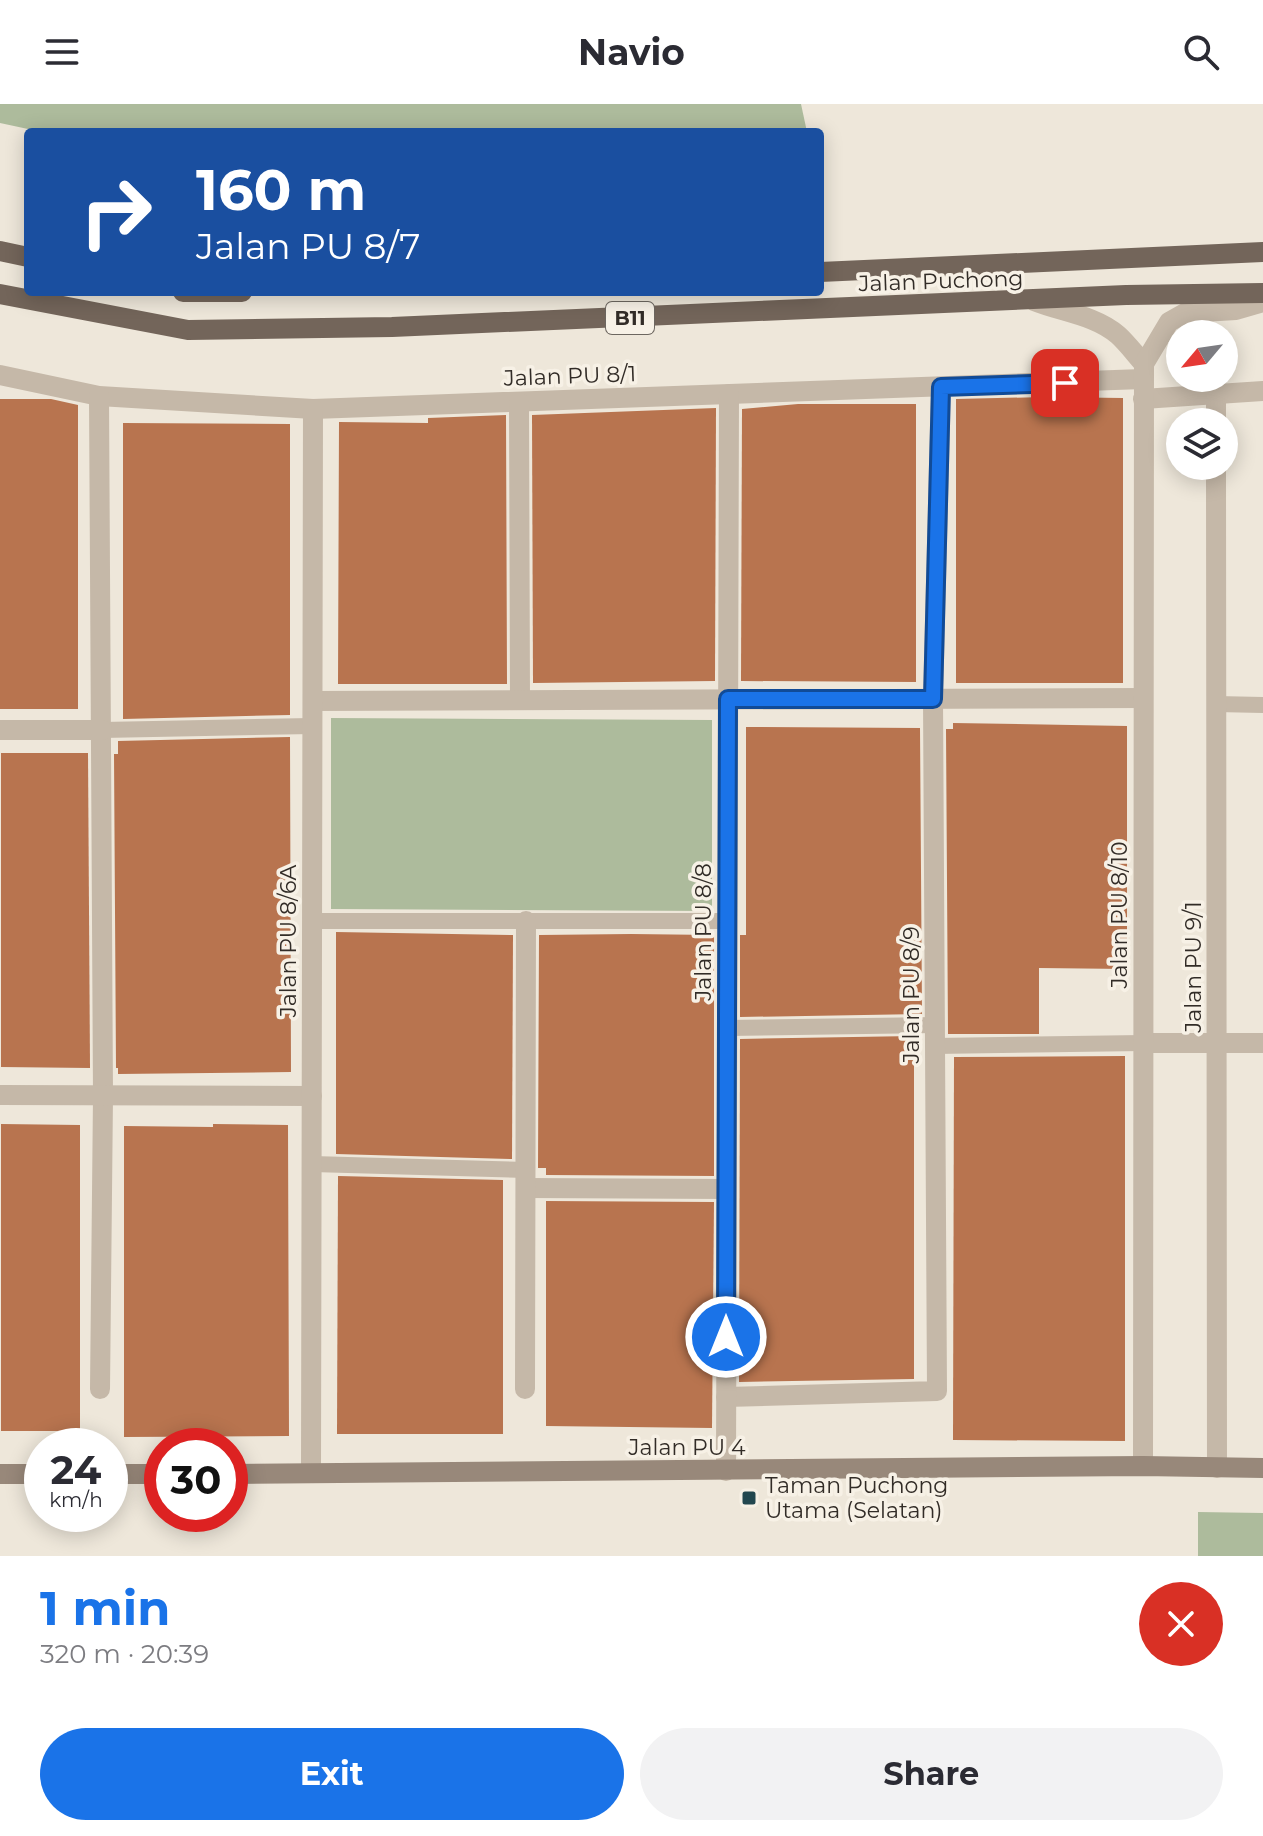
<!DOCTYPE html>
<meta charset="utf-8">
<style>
:root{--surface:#fff;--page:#f2f2f3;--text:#2b2b33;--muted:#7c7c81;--accent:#1a73e8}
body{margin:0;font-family:Montserrat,sans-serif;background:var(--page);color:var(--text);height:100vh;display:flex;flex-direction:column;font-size:30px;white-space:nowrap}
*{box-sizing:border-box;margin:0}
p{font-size:26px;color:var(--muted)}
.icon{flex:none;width:44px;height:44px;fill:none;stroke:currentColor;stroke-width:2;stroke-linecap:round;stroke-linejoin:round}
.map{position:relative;height:1452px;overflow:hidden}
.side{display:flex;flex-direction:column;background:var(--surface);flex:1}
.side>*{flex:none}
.guide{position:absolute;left:24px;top:24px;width:800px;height:168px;border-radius:8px;box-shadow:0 4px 20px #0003;background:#1a4fa0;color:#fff;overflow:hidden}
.needle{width:52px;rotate:241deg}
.controls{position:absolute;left:1166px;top:216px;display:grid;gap:16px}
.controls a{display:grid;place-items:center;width:72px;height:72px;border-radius:50%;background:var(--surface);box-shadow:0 4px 20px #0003;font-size:40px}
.speed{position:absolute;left:24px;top:1324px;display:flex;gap:16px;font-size:40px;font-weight:700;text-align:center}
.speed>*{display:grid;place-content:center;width:104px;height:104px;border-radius:50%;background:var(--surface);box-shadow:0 4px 20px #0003;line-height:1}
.speed small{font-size:20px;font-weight:400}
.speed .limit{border:12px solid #d22;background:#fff;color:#111}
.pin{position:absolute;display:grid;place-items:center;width:68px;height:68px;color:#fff;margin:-34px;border-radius:16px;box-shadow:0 4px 12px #0006}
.me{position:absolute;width:88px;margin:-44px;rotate:0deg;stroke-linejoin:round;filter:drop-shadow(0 0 6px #0008)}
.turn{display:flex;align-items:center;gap:28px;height:168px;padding:0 40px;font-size:36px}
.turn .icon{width:104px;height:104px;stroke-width:2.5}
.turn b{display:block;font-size:56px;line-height:68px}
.round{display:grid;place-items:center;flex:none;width:84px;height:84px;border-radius:42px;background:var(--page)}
.headline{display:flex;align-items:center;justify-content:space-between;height:136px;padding:0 40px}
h1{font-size:48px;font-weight:700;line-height:60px;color:var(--accent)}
.action{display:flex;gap:16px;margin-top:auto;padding:16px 40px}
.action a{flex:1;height:92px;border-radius:48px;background:var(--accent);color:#fff;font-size:32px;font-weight:700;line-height:92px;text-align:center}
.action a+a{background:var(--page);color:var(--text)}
header{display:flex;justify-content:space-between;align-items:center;height:104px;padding:0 40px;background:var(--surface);font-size:36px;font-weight:700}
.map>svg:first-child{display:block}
.green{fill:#adbb9c}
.building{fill:#b8744f}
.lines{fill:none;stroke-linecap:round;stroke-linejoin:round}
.lane{stroke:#c5b8a8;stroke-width:16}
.street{stroke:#c5b8a8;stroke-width:20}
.secondary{stroke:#98887a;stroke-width:20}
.primary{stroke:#73655a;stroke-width:20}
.route-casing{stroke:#114b97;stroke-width:20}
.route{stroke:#1a73e8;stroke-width:14}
.poi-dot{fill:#22474f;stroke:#f7f1e6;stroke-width:3}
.labels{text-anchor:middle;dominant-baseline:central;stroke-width:7;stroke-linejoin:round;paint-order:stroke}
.shield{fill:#f7f1e6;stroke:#6d6760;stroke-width:2}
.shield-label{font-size:20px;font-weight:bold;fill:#322c27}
.street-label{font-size:22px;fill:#322c27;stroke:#f7f1e6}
.poi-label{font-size:22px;fill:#322c27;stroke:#f7f1e6;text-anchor:start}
</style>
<header><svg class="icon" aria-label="menu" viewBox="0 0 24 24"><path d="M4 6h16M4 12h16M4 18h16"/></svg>Navio<svg class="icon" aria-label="search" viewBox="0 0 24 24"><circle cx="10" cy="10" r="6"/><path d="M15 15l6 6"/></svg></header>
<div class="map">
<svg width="1263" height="1452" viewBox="0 0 1263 1452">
<rect width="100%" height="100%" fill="#eee7da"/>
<g class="green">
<polygon points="0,0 801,0 807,28 42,28 0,19"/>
<polygon points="331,614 712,616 712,807 331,805"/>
<polygon points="1198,1408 1263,1409 1263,1452 1198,1452"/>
</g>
<g class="building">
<polygon points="1045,293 1123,294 1123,579 956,579 956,295"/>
<polygon points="0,295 51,295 78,301 78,605 0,605"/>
<polygon points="798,300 916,300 916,578 741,577 742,305"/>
<polygon points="716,304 715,577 533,579 532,311"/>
<polygon points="506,311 507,580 338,580 339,318 428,319 428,314"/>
<polygon points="123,319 290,320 290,611 123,615"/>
<polygon points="953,619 1127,622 1127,865 1039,864 1039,930 948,930 946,625 953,625"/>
<polygon points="746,623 920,624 922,910 740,913 740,831 746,831"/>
<polygon points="290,633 291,968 118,970 118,964 116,964 114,650 118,650 118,637"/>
<polygon points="1,649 88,649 90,964 1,963"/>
<polygon points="336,828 513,831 512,1055 336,1050"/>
<polygon points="631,830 714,831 714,1072 546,1071 546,1064 538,1064 539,831"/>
<polygon points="914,932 914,1275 739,1278 740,935"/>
<polygon points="1125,952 1125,1337 953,1336 954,953"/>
<polygon points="1,1020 80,1021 80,1327 1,1327"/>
<polygon points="213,1020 288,1021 289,1332 124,1333 124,1022 213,1023"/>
<polygon points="338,1072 503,1076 503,1330 337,1330"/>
<polygon points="546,1097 714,1098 712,1324 546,1322"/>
</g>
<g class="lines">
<g class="lane">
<polyline points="1216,600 1263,601"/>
<polyline points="102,626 312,622"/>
<polyline points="312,817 727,817"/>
<polyline points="727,924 935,921"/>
<polyline points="935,942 1143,939"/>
<polyline points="312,1060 526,1066"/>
</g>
<g class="street">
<path d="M 1034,197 C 1061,208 1095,211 1118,231 C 1127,239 1135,250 1144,260"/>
<polyline points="0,271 99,292 313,305 1143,275"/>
<polyline points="1216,290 1216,318"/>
<polyline points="99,292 103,992 100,1285"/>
<polyline points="1143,295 1263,287"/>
<polyline points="519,298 520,596"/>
<polyline points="1216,362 1217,1364"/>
<polyline points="313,597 1143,594"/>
<polyline points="0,626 102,626"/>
<polyline points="1143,939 1263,939"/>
<polyline points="0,991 312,992"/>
<polyline points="526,1084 726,1085"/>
<polyline points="525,1285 526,817"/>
<polyline points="726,1293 937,1287 933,595 941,283"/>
<polyline points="1143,1362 1144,260 1169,218 1185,209 1236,206 1263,198"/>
<polyline points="726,1367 729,290"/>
<polyline points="311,1369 313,305"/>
</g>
<g class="secondary">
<polyline points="0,1370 42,1370"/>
<polyline points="110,1370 162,1370"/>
<polyline points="230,1370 1143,1362 1263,1364"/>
</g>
<g class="primary">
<polyline points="0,147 28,153"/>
<polyline points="820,168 1263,148"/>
<polyline points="183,188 242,188"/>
<polyline points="0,190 188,226 392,223 1126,191 1263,189"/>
</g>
</g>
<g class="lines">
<g class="route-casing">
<polyline id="route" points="726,1233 728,595 933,595 941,283 1065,279"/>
</g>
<use href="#route" class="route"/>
</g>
<rect class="poi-dot" x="741" y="1386" width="16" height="16" rx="4"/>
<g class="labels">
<rect class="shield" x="606" y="198" width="48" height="32" rx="6"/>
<g class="shield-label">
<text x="630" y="214">B11</text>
</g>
<g class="street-label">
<text transform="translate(941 177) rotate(-2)">Jalan Puchong</text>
<text transform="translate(570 272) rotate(-2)">Jalan PU 8/1</text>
<text transform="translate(1119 811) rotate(-90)">Jalan PU 8/10</text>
<text transform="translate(703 828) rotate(-90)">Jalan PU 8/8</text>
<text transform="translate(288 837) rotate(-90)">Jalan PU 8/6A</text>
<text transform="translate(1193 863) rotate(-90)">Jalan PU 9/1</text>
<text transform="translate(911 891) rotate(-90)">Jalan PU 8/9</text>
<text x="687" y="1343">Jalan PU 4</text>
</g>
<g class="poi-label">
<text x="765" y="1381">Taman Puchong<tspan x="765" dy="25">Utama (Selatan)</tspan></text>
</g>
</g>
</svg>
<div class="controls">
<a><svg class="needle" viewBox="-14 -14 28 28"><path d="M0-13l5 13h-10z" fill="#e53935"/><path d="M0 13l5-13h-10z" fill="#7c7c81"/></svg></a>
<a><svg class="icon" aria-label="layers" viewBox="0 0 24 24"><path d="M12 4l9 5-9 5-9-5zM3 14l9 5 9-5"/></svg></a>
</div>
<div class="speed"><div>24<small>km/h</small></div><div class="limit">30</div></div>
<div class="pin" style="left:1065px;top:279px;background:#d93025"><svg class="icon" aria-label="arrive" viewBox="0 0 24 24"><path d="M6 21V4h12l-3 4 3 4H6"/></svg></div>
<svg class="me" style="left:726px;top:1233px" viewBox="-20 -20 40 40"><circle r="17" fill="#1a73e8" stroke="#fff" stroke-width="3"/><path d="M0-11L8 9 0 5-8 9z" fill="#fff"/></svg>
<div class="guide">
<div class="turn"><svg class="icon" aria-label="right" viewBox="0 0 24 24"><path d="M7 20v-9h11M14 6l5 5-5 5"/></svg><div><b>160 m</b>Jalan PU 8/7</div></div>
</div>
</div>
<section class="side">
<div class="headline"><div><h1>1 min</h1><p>320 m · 20:39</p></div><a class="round" style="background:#d93025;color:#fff"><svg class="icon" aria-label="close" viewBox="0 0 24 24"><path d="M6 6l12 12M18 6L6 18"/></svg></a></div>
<div class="action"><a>Exit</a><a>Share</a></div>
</section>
